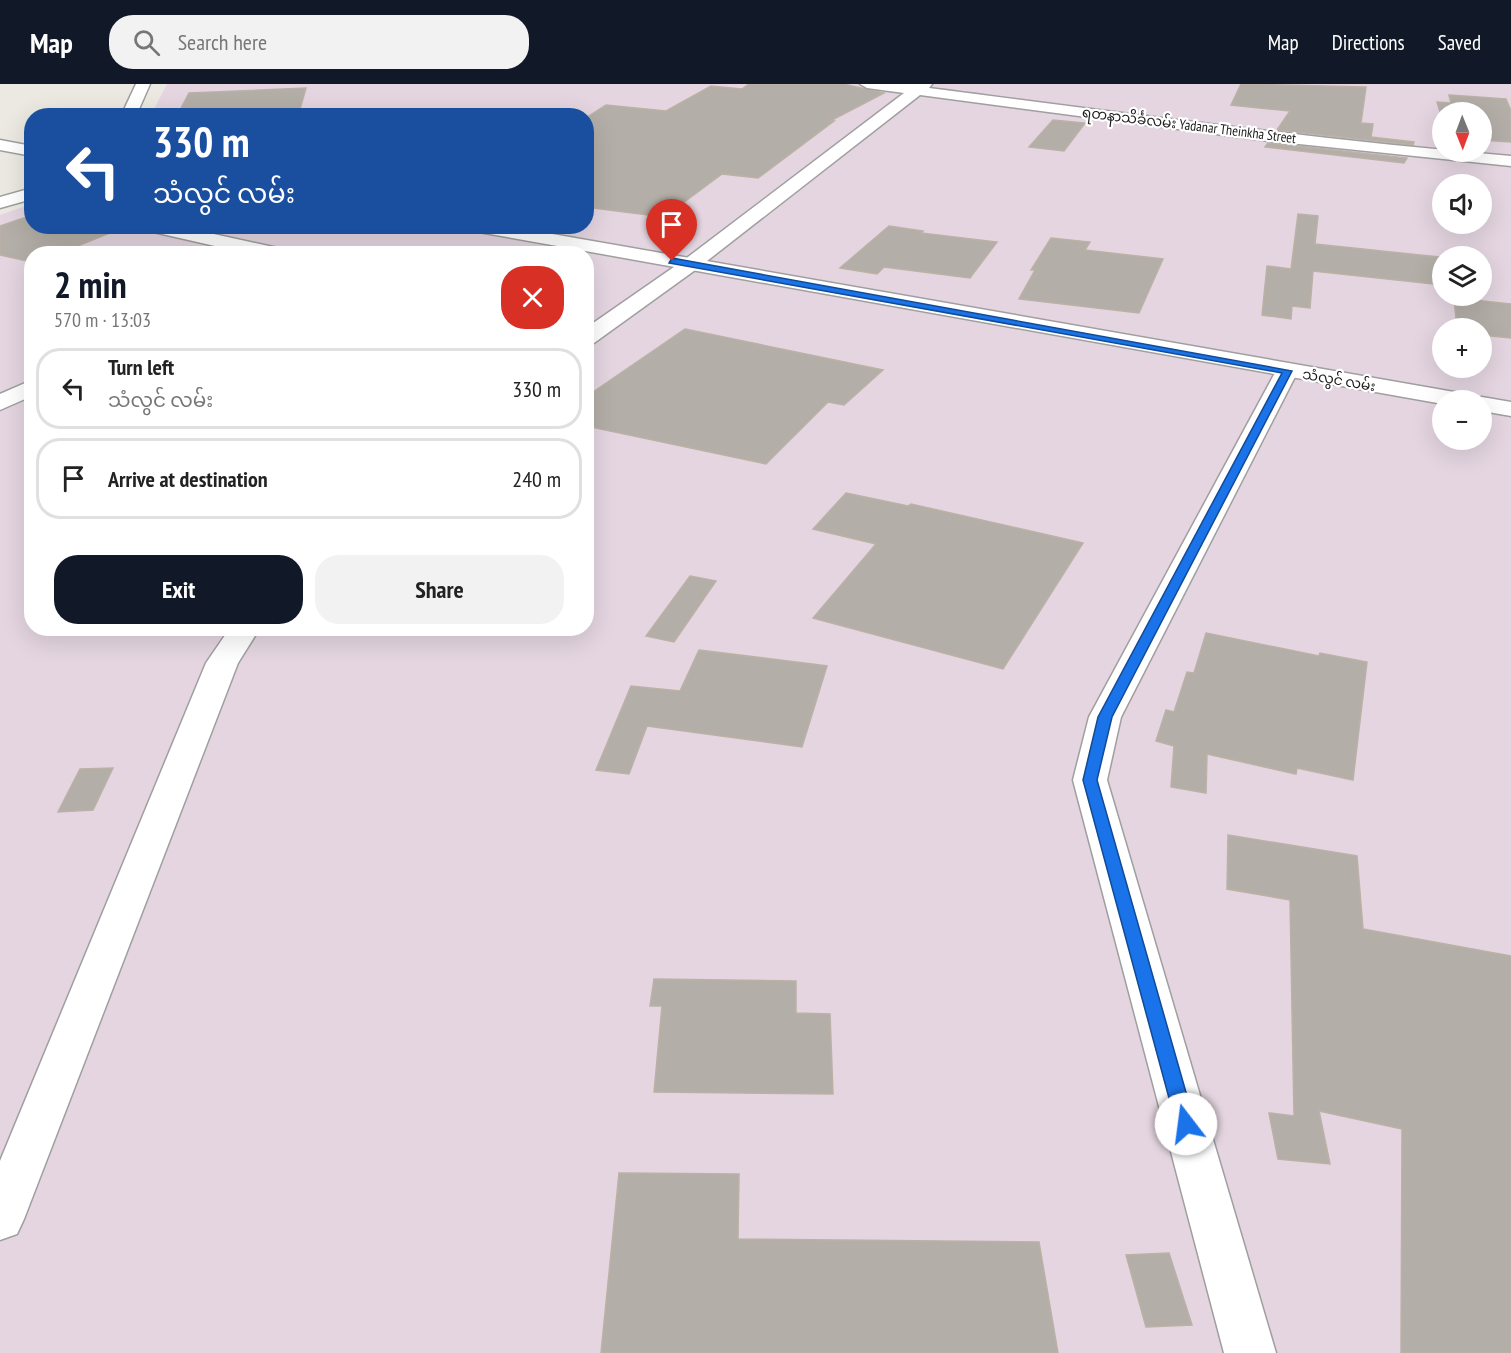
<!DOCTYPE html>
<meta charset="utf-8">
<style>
:root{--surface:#fff;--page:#f2f2f2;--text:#222;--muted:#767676;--line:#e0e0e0;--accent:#111827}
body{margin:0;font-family:"PT Sans Narrow","Noto Sans Myanmar",sans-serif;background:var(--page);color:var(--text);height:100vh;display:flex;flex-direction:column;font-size:22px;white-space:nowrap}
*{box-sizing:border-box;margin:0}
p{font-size:20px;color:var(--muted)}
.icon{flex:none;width:33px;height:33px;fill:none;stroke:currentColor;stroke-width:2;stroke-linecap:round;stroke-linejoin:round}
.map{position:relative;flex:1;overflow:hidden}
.drawer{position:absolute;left:24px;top:162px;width:570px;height:390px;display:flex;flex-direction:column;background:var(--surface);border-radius:24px;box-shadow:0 6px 24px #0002}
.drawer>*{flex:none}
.guide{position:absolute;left:24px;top:24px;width:570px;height:126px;border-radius:24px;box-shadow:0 6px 24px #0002;background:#1a4fa0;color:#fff;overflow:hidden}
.needle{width:39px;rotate:179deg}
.fabs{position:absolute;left:1432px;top:18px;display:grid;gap:12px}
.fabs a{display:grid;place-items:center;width:60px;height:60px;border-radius:50%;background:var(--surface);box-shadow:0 6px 24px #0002;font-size:30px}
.pin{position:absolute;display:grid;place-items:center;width:51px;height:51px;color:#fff;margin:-62px -26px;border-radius:50% 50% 50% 0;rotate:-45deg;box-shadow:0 0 6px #0007}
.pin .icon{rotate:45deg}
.me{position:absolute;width:66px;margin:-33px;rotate:345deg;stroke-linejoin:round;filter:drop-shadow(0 0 4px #0008)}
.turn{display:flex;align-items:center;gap:21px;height:126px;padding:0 30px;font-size:27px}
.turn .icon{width:78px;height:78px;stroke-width:2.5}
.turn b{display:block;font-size:42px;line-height:51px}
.round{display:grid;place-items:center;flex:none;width:63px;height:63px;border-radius:24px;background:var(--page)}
.overview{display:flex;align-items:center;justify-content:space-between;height:102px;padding:0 30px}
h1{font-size:36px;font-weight:700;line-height:45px;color:var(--accent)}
.cta{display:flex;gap:12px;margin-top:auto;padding:12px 30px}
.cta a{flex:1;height:69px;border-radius:24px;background:var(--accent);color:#fff;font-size:24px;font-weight:700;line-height:69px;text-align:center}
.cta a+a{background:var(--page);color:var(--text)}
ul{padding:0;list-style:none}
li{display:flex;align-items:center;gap:18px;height:81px;margin:0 12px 9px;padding:0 18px;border:3px solid var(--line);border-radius:24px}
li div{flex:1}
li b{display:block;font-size:22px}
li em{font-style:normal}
header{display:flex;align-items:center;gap:36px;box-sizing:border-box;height:84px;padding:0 30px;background:var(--accent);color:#fff}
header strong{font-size:28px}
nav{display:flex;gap:33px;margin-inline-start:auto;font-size:21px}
.search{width:420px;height:54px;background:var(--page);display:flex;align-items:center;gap:15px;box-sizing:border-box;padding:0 21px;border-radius:24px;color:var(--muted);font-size:22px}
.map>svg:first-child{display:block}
.industrial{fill:#e4d5e0;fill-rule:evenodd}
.building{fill:#b4aea8;stroke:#bbb1a6;stroke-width:1.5}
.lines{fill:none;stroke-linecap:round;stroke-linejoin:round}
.minor-casing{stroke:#9f9f9f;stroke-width:3}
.tertiary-casing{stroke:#9f9f9f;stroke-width:3}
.minor{fill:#fff;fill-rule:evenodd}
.tertiary{fill:#fff;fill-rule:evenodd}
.route{fill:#1a73e8;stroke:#114b97;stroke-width:1.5}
.labels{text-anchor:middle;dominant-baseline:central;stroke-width:4.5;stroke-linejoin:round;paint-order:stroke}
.far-street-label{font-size:14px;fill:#1b1b1b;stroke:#fff}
</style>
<header>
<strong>Map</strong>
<div class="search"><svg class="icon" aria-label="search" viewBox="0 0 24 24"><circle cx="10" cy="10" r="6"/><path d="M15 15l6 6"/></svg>Search here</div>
<nav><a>Map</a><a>Directions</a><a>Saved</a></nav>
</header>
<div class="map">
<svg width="1511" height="1269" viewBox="0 0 1511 1269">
<rect width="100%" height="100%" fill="#ece9e2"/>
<path class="industrial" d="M 167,0 L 1511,0 L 1511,1269 L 0,1269 L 0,131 L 31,120 L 32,142 L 586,142 L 586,32 L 151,31 ZM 1443,28 L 1482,28 L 1482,68 L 1443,68 ZM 1443,100 L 1482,100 L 1482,140 L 1443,140 ZM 32,170 L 586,170 L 586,544 L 32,544 ZM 1443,172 L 1482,172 L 1482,212 L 1443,212 ZM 1443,244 L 1482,244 L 1482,284 L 1443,284 ZM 1443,316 L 1482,316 L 1482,356 L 1443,356 Z"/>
<g class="building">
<polygon points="749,0 843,0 884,9 830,37 834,37 758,94 722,90 664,133 586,123 586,34 606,21 666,27 711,2 742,5"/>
<polygon points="1241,0 1366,3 1361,39 1373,40 1371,53 1414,58 1413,61 1277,46 1290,27 1231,21"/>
<polygon points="306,4 298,32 177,32 189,9"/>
<polygon points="1449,11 1506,15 1511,27 1511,58 1482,56 1482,28 1443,28 1443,37 1437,18 1451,19"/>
<polygon points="1053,36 1085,39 1064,67 1029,63"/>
<polygon points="1268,59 1269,59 1407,74 1404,79 1265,63"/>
<polygon points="1298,130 1318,132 1315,160 1439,173 1442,201 1313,187 1310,224 1292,222 1291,235 1262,231 1267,182 1291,185"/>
<polygon points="32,131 32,142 122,144 58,170 32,170 32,178 0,171 0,142"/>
<polygon points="889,142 923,147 921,149 997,158 970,194 884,183 877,190 840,184"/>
<polygon points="1051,154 1090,158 1085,166 1163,175 1139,229 1019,215 1035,186 1031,186"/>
<polygon points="1454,214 1511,220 1511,254 1482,251 1482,244 1457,244"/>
<polygon points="685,245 883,286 844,321 828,318 766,380 586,342 586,313"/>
<polygon points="846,409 908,422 911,420 1083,459 1003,585 813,534 876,460 813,445"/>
<polygon points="690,492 716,497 674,558 646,552"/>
<polygon points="1206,549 1319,572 1320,569 1367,578 1353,696 1297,684 1296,690 1207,670 1206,709 1171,703 1174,662 1156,657 1166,626 1174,628 1187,588 1194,589"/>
<polygon points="699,566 827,582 802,663 647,642 629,690 596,686 631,602 680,607"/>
<polygon points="113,684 93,726 58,728 80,685"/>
<polygon points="1228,751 1357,772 1363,845 1511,872 1511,1269 1401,1269 1402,1045 1319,1027 1330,1080 1278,1075 1269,1029 1294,1032 1290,816 1227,805"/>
<polygon points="654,895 796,897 796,929 830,930 833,1010 654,1008 662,922 650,922"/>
<polygon points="619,1089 739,1090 738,1155 1039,1158 1058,1269 601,1269"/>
<polygon points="1169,1169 1192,1241 1146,1243 1126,1171"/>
</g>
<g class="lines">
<g class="minor-casing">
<g id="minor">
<polygon points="136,0 150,0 136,32 121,32"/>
<path d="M 860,0 L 932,0 L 929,4 C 1123,29 1318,56 1511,72 L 1511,82 L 1269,57 L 920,11 L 698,184 L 594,259 L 586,260 L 586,244 L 684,176 L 904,9 L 867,4 Z"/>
<polygon points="32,104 32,115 0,124 0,113"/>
<polygon points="140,142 177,142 278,164 287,170 250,170 149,147"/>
<polygon points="1287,280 1295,282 1298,287 1121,633 1107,696 1276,1269 1224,1269 1073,696 1089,633 1276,287 1279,282"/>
<polygon points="32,296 32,312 0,326 0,310"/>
<polygon points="230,544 260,544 238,579 24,1135 17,1150 0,1156 0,1077 206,579"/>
</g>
</g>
<g class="tertiary-casing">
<g id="tertiary">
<polygon points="0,56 32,62 32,72 0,66"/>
<polygon points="464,142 507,142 1460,309 1468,311 1472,316 1443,316 1443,320 473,147"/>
<polygon points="1482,313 1511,318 1511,332 1482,327 1482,316 1473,316"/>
</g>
</g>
<use href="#minor" class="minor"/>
<use href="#tertiary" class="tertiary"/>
</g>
<polygon class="route" points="672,174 1292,287 1112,633 1097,696 1195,1040 1192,1045 1186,1048 1179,1045 1176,1040 1083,696 1098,633 1282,289 669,179"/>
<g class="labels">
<g class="far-street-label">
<text transform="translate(1189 41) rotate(7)">ရတနာသိင်္ခလမ်း Yadanar Theinkha Street</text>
<text transform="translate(1339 296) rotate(10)">သံလွင် လမ်း</text>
</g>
</g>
</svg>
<div class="fabs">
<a><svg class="needle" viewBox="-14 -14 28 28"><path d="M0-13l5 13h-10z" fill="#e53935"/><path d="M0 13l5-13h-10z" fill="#767676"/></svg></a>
<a><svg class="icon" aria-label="sound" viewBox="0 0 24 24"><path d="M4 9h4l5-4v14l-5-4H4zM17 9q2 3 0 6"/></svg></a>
<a><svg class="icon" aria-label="layers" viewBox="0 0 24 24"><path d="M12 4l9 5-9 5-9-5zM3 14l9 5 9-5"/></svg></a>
<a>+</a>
<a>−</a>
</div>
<div class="pin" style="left:672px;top:177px;background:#d93025"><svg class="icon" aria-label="arrive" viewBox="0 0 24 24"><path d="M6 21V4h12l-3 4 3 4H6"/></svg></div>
<svg class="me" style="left:1186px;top:1040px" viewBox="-20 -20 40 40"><circle r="19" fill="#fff"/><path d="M0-13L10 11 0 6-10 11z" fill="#1a73e8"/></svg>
<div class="guide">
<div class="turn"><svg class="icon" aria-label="left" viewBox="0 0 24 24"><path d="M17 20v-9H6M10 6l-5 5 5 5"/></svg><div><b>330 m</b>သံလွင် လမ်း</div></div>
</div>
<section class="drawer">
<div class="overview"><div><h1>2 min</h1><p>570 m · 13:03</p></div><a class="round" style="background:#d93025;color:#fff"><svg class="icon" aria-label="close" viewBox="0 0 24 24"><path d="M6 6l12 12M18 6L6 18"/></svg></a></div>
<ul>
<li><svg class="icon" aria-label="left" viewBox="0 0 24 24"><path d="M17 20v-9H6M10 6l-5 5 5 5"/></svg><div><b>Turn left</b><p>သံလွင် လမ်း</p></div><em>330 m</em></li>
<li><svg class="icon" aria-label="arrive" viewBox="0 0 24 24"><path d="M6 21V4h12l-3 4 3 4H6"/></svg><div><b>Arrive at destination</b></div><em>240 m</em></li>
</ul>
<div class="cta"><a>Exit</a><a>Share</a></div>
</section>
</div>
